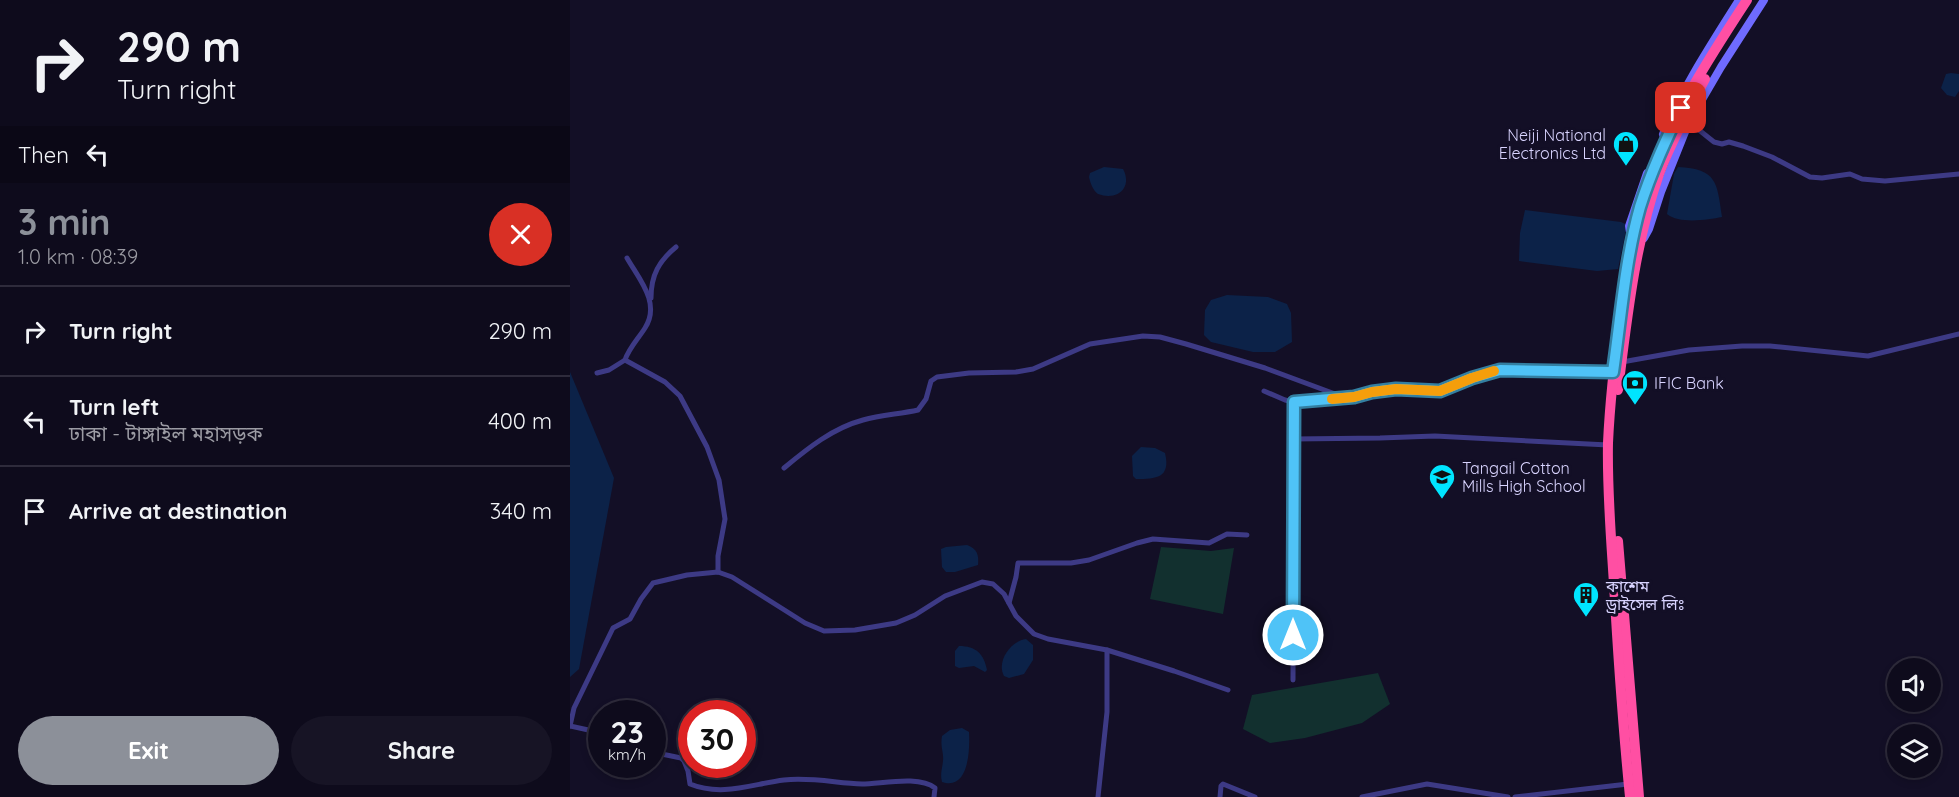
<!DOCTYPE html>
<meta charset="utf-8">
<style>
:root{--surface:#0e0b1c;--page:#171425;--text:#f1f3f6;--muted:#9b9ba3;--line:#2e2b3b;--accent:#8c9099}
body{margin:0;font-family:Quicksand,"Noto Sans Bengali",sans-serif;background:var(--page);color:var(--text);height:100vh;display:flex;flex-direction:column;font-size:22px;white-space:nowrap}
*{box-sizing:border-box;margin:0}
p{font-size:20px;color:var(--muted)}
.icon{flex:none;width:33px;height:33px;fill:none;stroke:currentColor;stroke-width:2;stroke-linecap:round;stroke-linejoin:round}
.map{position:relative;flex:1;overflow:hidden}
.sheet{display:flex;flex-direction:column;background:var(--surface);width:570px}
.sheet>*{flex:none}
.guide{background:#0e0b1c;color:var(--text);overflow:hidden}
.fabs{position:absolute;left:1317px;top:658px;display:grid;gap:12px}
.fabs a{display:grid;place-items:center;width:54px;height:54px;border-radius:50%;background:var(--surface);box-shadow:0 3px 9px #0003,0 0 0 2px var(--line);font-size:30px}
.speed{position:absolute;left:18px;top:700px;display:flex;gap:12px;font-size:30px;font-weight:700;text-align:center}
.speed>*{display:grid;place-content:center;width:78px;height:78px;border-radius:50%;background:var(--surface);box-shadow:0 3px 9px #0003,0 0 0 2px var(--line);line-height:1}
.speed small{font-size:15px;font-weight:400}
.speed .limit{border:9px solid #d22;background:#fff;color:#111}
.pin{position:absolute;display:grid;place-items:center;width:51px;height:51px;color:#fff;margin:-26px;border-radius:12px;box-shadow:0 3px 9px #0006}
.me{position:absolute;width:66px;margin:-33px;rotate:0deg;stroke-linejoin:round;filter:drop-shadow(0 0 4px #0008)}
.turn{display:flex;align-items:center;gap:21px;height:126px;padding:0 18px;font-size:27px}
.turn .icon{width:78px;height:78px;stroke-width:2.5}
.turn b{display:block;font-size:42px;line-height:51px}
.then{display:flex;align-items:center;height:57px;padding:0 18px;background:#0003;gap:12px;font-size:22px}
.round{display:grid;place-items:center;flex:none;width:63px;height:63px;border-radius:32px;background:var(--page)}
.overview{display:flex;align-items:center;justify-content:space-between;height:102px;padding:0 18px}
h1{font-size:36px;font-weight:800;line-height:45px;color:var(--accent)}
.cta{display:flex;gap:12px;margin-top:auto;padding:12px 18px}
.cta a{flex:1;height:69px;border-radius:36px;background:var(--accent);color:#fff;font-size:24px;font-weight:800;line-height:69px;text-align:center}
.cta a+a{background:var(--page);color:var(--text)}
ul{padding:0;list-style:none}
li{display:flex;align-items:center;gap:18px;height:90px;padding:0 18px;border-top:2px solid var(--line)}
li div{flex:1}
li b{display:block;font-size:22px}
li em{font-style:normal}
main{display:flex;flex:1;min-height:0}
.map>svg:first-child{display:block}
.green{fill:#12302f}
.water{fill:#0c2248}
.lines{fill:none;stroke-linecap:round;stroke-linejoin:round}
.street{stroke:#3d3a85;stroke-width:5}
.secondary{stroke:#6f6bff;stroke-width:8}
.highway{stroke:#ff4fa3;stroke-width:10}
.route-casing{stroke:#337fa1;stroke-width:15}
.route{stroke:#4fc3f7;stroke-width:10}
.slow{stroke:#f59e0b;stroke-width:10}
.labels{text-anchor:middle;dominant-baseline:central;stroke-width:6;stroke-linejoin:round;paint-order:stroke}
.poi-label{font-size:16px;fill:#d9d4ff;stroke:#130f26;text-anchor:start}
</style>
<main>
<section class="sheet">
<div class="guide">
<div class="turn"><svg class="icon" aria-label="right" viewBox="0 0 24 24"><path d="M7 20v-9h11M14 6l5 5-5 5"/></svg><div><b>290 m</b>Turn right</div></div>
<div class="then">Then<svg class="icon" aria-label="left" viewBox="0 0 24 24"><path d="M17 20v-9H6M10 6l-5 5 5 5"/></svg></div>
</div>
<div class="overview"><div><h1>3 min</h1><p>1.0 km · 08:39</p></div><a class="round" style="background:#d93025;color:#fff"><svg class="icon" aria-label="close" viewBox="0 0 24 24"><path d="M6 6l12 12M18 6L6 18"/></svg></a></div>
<ul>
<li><svg class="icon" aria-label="right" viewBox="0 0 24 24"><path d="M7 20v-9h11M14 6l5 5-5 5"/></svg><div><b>Turn right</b></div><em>290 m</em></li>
<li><svg class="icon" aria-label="left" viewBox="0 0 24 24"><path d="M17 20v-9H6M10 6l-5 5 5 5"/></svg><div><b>Turn left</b><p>ঢাকা - টাঙ্গাইল মহাসড়ক</p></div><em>400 m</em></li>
<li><svg class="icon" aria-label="arrive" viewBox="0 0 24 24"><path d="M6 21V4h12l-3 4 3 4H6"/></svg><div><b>Arrive at destination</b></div><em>340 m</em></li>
</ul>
<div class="cta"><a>Exit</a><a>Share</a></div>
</section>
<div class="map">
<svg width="1389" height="797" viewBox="0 0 1389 797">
<rect width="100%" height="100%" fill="#130f26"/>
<g class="green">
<polygon points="591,547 641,551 664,548 653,614 580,599"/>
<polygon points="808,673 820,704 792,723 735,738 700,743 673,729 682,695"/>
</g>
<g class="water">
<polygon points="1381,73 1389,74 1389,91 1385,97 1377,95 1371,88 1376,74"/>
<path d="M 534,167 L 553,169 C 563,188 547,201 528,194 C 523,191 520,182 519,177 L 520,173 Z"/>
<path d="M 1108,167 C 1147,169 1147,182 1152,217 C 1137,220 1109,224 1097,214 L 1104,174 Z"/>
<polygon points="955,210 1051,222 1057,225 1048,269 1027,271 949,261 950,233"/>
<polygon points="657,295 698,297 717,304 721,313 722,342 705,352 683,352 641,342 634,335 635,310 641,300"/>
<polygon points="0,372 44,478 9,669 0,677"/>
<path d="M 571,447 L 585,448 L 595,453 C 601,478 586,479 566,479 L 563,476 L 562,456 Z"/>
<path d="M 397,545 C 407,549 409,554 408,565 L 385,572 L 376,572 L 372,567 L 371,549 L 376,547 Z"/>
<path d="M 456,639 L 463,645 L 463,660 L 454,674 L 439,678 L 434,676 C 426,661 441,641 456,639 Z"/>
<path d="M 389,646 C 406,646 414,654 417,670 L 415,672 L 404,666 L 389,668 L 385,666 L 385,651 Z"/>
<path d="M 392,728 L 399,732 C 400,749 399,791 372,782 C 370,774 372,770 373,761 C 374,752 370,748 372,736 L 380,730 Z"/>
</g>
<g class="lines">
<g class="street">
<polyline points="1119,122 1144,142 1152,144 1159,142 1173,146 1202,157 1240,177 1252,178 1280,174 1292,179 1315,181 1389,174"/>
<path d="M 57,258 C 69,279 91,303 75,328 C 68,339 59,348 55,360 L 95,382 L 110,396 L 137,447 L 149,480 L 155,519 L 148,556 L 148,572"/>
<path d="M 81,298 C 81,275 89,261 106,247"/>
<polyline points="1052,362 1119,350 1172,346 1200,346 1298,356 1389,334"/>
<polyline points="27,373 39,370 55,360"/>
<polyline points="694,391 715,400 724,402 784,397 802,391 826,389 870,391 902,378 930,370 1043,372"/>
<polyline points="724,439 810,438 865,436 1038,445"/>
<path d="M 214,468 C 238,448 263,428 293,420 C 311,415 330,414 348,410 L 356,399 L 361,381 L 367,377 L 399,373 L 446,372 L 463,369 L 520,344 L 573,336 L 590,337 L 616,344 L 695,368 L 776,398"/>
<polyline points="439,603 446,577 448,563 501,563 519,560 567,543 583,539 639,543 657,534 677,535"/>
<polyline points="723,680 724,402"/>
<polyline points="0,726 4,708 43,628 60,619 71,599 83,583 117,575 148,572 162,577 235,623 254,631 285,630 326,623 345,615 375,596 412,582 423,584 434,594 446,616 464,634 478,639 537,650 604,671 658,690"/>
<polyline points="0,726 32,733"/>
<path d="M 82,752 L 111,758 L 114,761 L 118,771 L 120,784 C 152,797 182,784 214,780 C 241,777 266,783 292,784 C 311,784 349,775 365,788 L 364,797"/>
<polyline points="528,797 537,712 537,650"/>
<polyline points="650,797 651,786 653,784 685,797"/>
<polyline points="792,797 857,784 938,797"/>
<polyline points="945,797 1058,784"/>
</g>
<g class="secondary">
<path d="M 1093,134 C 1113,87 1142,43 1169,0"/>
<polyline points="1074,238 1079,229 1091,192 1119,122 1151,67 1194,0"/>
<polyline points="1061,239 1059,226 1077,173"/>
</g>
<g class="highway">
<path d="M 1048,390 C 1057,318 1065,243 1089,174 C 1101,141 1119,110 1135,79"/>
<polyline points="1048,541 1069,797"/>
<path d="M 1060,797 C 1053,726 1048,655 1044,584 C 1041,537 1037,490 1038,443 C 1040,399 1045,356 1051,312 C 1057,268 1063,225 1078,183 C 1101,117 1139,58 1177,0"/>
</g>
</g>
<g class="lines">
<g class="route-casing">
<path id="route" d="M 723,635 L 724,402 L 784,397 L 802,392 L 826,389 L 870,391 L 902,378 L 930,370 L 1043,372 C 1051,317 1055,260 1070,207 C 1081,172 1096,140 1111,108"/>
</g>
<use href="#route" class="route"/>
<polyline class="slow" points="762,399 784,397 802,392 826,389 870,391 902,378 924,371"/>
</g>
<defs>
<g id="shop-pin" transform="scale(1.35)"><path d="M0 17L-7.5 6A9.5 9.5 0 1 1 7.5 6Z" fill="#00e5ff" stroke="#130f26"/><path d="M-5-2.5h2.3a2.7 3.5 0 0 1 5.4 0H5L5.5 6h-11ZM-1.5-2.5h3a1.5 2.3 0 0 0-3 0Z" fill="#111"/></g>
<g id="bank-pin" transform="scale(1.35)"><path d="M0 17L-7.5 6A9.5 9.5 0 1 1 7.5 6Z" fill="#00e5ff" stroke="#130f26"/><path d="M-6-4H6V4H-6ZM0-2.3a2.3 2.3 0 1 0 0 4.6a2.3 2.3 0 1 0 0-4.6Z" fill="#111"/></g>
<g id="school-pin" transform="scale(1.35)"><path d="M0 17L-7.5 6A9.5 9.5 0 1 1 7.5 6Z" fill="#00e5ff" stroke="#130f26"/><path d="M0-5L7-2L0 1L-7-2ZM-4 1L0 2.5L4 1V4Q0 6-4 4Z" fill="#111"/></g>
<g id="building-pin" transform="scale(1.35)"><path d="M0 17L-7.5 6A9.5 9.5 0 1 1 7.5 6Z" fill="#00e5ff" stroke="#130f26"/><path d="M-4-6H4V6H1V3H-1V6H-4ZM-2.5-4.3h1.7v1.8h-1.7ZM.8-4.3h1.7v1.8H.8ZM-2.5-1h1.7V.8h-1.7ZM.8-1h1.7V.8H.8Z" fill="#111"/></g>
</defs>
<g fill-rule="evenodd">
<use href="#shop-pin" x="1056" y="144"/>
<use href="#bank-pin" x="1065" y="383"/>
<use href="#school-pin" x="872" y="477"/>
<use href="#building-pin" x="1016" y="595"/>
</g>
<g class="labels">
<g class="poi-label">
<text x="1036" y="135" text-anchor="end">Neiji National<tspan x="1036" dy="18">Electronics Ltd</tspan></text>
<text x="1084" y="383">IFIC Bank</text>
<text x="892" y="468">Tangail Cotton<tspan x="892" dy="18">Mills High School</tspan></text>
<text x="1036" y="586">কাশেম<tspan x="1036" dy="18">ড্রাইসেল লিঃ</tspan></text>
</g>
</g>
</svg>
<div class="fabs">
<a><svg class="icon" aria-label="sound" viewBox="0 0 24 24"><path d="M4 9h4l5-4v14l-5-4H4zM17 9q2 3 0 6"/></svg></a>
<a><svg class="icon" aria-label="layers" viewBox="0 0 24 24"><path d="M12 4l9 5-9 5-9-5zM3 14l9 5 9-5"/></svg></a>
</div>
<div class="speed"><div>23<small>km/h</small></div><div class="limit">30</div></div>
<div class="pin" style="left:1111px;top:108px;background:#d93025"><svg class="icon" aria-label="arrive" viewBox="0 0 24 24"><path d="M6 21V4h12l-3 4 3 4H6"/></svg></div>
<svg class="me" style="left:723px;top:635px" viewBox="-20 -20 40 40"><circle r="17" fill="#4fc3f7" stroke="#fff" stroke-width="3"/><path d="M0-11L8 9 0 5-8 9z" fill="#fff"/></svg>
</div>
</main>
